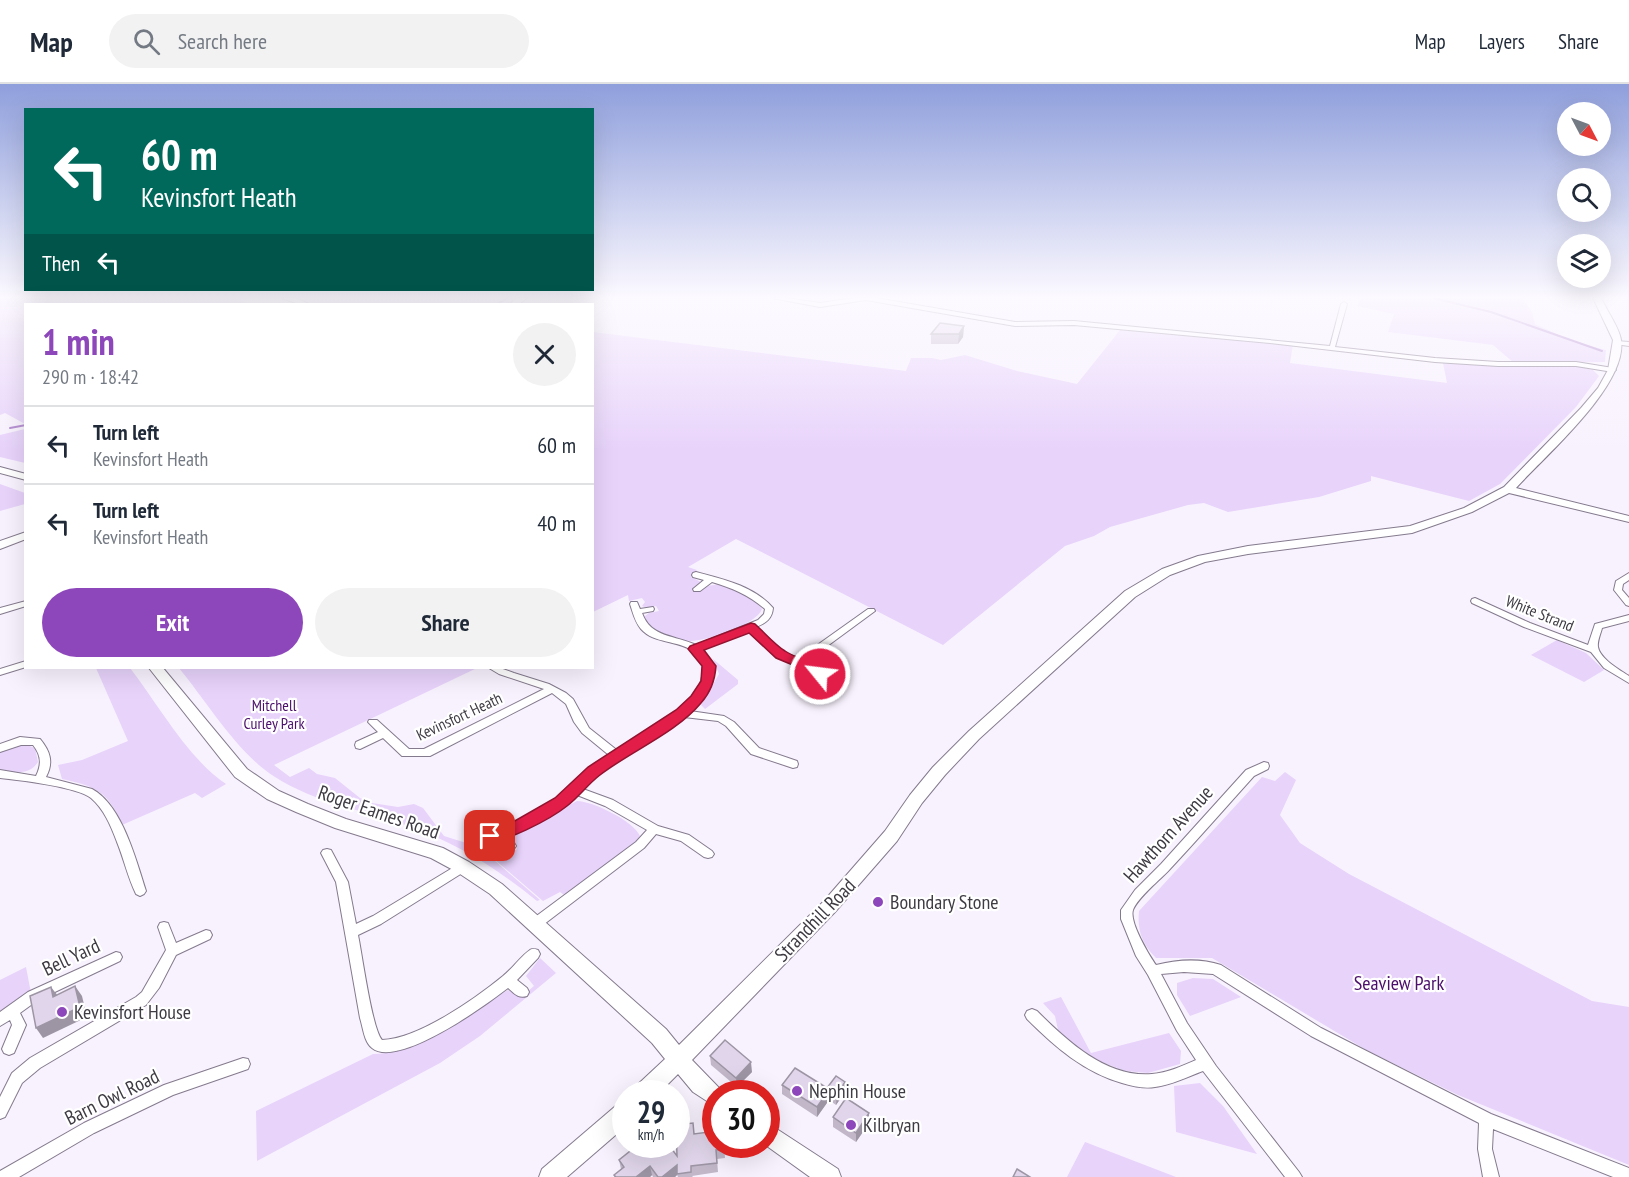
<!DOCTYPE html>
<meta charset="utf-8">
<style>
:root{--surface:#fff;--page:#f2f2f3;--text:#1f2937;--muted:#747a83;--line:#e0e1e3;--accent:#8d47bb}
body{margin:0;font-family:"PT Sans Narrow",sans-serif;background:var(--page);color:var(--text);height:100vh;display:flex;flex-direction:column;font-size:22px;white-space:nowrap}
*{box-sizing:border-box;margin:0}
p{font-size:20px;color:var(--muted)}
.icon{flex:none;width:33px;height:33px;fill:none;stroke:currentColor;stroke-width:2;stroke-linecap:round;stroke-linejoin:round}
.map{position:relative;flex:1;overflow:hidden}
.panel{position:absolute;left:24px;top:219px;width:570px;height:366px;display:flex;flex-direction:column;background:var(--surface);border-radius:0px;box-shadow:0 6px 24px #0002}
.panel>*{flex:none}
.banner{position:absolute;left:24px;top:24px;width:570px;height:183px;border-radius:0px;box-shadow:0 6px 24px #0002;background:#00695c;color:#fff;overflow:hidden}
.needle{width:39px;rotate:131deg}
.fabs{position:absolute;left:1557px;top:18px;display:grid;gap:12px}
.fabs a{display:grid;place-items:center;width:54px;height:54px;border-radius:50%;background:var(--surface);box-shadow:0 6px 24px #0002;font-size:30px}
.speed{position:absolute;left:612px;top:996px;display:flex;gap:12px;font-size:30px;font-weight:700;text-align:center}
.speed>*{display:grid;place-content:center;width:78px;height:78px;border-radius:50%;background:var(--surface);box-shadow:0 6px 24px #0002;line-height:1}
.speed small{font-size:15px;font-weight:400}
.speed .limit{border:9px solid #d22;background:#fff;color:#111}
.pin{position:absolute;display:grid;place-items:center;width:51px;height:51px;color:#fff;margin:-26px;border-radius:12px;box-shadow:0 3px 9px #0006}
.me{position:absolute;width:66px;margin:-33px;rotate:299deg;stroke-linejoin:round;filter:drop-shadow(0 0 4px #0008)}
.turn{display:flex;align-items:center;gap:21px;height:126px;padding:0 18px;font-size:27px}
.turn .icon{width:78px;height:78px;stroke-width:2.5}
.turn b{display:block;font-size:42px;line-height:51px}
.then{display:flex;align-items:center;height:57px;padding:0 18px;background:#0003;gap:12px;font-size:22px}
.round{display:grid;place-items:center;flex:none;width:63px;height:63px;border-radius:32px;background:var(--page)}
.head{display:flex;align-items:center;justify-content:space-between;height:102px;padding:0 18px}
h1{font-size:36px;font-weight:700;line-height:45px;color:var(--accent)}
.primary-button{display:flex;gap:12px;margin-top:auto;padding:12px 18px}
.primary-button a{flex:1;height:69px;border-radius:36px;background:var(--accent);color:#fff;font-size:24px;font-weight:700;line-height:69px;text-align:center}
.primary-button a+a{background:var(--page);color:var(--text)}
ul{padding:0;list-style:none}
li{display:flex;align-items:center;gap:18px;height:78px;padding:0 18px;border-top:2px solid var(--line)}
li div{flex:1}
li b{display:block;font-size:22px}
li em{font-style:normal}
header{display:flex;align-items:center;gap:36px;box-sizing:border-box;height:84px;padding:0 30px;background:var(--surface);border-bottom:2px solid var(--line)}
header strong{font-size:28px}
nav{display:flex;gap:33px;margin-inline-start:auto;font-size:21px}
.search{width:420px;height:54px;background:var(--page);display:flex;align-items:center;gap:15px;box-sizing:border-box;padding:0 21px;border-radius:33px;color:var(--muted);font-size:22px}
.map>svg:first-child{display:block}
.green{fill:#e8d3fb}
.lines{fill:none;stroke-linecap:round;stroke-linejoin:round}
.stream{stroke:#ab80cb;stroke-width:2}
.street-casing{stroke:#847a8d;stroke-width:2}
.secondary-casing{stroke:#847a8d;stroke-width:2}
.street{fill:#fff;fill-rule:evenodd}
.secondary{fill:#fff;fill-rule:evenodd}
.wall{fill:#c1b7c9}
.shaded-wall{fill:#9d95a4}
.building{fill:#e0d5ea;stroke:#9d95a4;stroke-width:1.5}
.route{fill:#e11d48;stroke:#92132f;stroke-width:1.5}
.poi-dot{fill:#8d47bb;stroke:#fff;stroke-width:2}
.labels{text-anchor:middle;dominant-baseline:central;stroke-width:4.5;stroke-linejoin:round;paint-order:stroke}
.street-label{font-size:16px;fill:#3f3b43;stroke:#fff}
.park-label{font-size:16px;fill:#4c106c;stroke:#fff}
.near-street-label{font-size:20px;fill:#3f3b43;stroke:#fff}
.near-poi-label{font-size:20px;fill:#3f3b43;stroke:#fff;text-anchor:start}
.near-park-label{font-size:20px;fill:#4c106c;stroke:#fff}
</style>
<header>
<strong>Map</strong>
<div class="search"><svg class="icon" aria-label="search" viewBox="0 0 24 24"><circle cx="10" cy="10" r="6"/><path d="M15 15l6 6"/></svg>Search here</div>
<nav><a>Map</a><a>Layers</a><a>Share</a></nav>
</header>
<div class="map">
<svg width="1629" height="1093" viewBox="0 0 1629 1093">
<rect width="100%" height="100%" fill="#f8f2fe"/>
<g class="green">
<polygon points="0,214 251,214 239,217 257,220 26,220 25,340 5,329 0,331"/>
<polygon points="294,214 519,214 509,220 314,220"/>
<polygon points="1361,214 1522,214 1532,228 1535,240 1574,258 1606,266 1605,278 1514,279 1493,261 1388,248 1394,230 1357,222"/>
<path d="M 1120,246 L 1293,261 L 1290,279 L 1447,299 L 1443,279 L 1525,283 L 1574,281 L 1593,286 L 1599,292 L 1576,323 L 1500,400 L 1469,417 L 1371,392 L 1371,397 L 1319,413 L 1228,428 L 1204,419 L 1188,421 L 1110,443 L 1094,452 L 1065,462 L 943,561 L 736,455 L 688,483 L 697,486 L 691,493 L 701,498 L 694,504 L 700,506 C 704,504 709,501 714,501 C 729,498 754,513 762,525 C 756,542 699,560 682,557 C 666,554 653,546 641,535 L 649,529 L 659,527 L 656,522 L 647,524 L 642,522 L 645,518 L 642,514 L 629,517 L 628,511 L 593,528 L 593,248 L 906,287 L 911,274 L 932,274 L 941,276 L 965,271 L 1017,287 L 1077,300 Z"/>
<polygon points="25,345 25,379 0,373 0,351"/>
<polygon points="0,400 25,409 25,420 0,427"/>
<polygon points="1557,556 1586,569 1604,586 1584,598 1531,571"/>
<polygon points="713,575 738,596 738,600 705,625 701,621 719,590"/>
<path d="M 96,584 L 130,584 C 158,620 188,675 226,700 L 202,714 L 195,709 L 122,741 C 109,708 95,702 62,695 L 58,681 L 82,676 L 128,657 Z"/>
<path d="M 179,584 L 477,584 L 274,681 L 290,693 L 309,684 L 317,690 L 335,694 L 360,714 L 372,719 L 398,723 L 414,720 L 423,724 L 444,752 L 479,763 L 540,816 L 537,817 C 498,785 457,759 408,742 C 363,726 316,719 275,693 C 238,670 207,618 179,584 Z"/>
<path d="M 15,661 L 27,661 L 35,664 L 38,678 C 29,692 14,688 0,687 L 0,666 Z"/>
<path d="M 1285,688 L 1296,696 L 1280,731 L 1300,759 L 1349,790 L 1592,917 L 1629,923 L 1629,1081 L 1458,1011 L 1368,967 L 1212,874 L 1156,874 C 1142,860 1137,846 1139,827 L 1262,693 L 1275,697 Z"/>
<path d="M 577,717 C 592,717 634,737 640,752 L 637,757 L 564,811 L 560,808 L 543,817 L 480,763 L 498,758 L 510,769 L 517,765 L 513,751 Z"/>
<path d="M 540,874 L 556,889 L 480,952 L 440,979 L 257,1077 L 256,1027 L 373,970 C 424,969 465,930 508,906 L 523,911 L 534,902 L 526,892 Z"/>
<polygon points="26,883 31,909 0,930 0,896"/>
<polygon points="1193,894 1213,895 1241,913 1190,932 1177,911 1177,899"/>
<polygon points="1061,913 1091,969 1169,949 1181,967 1180,980 1148,989 1125,987 1091,974 1069,958 1058,946 1055,932 1043,919"/>
<polygon points="1200,999 1223,1022 1257,1070 1176,1048 1174,1002"/>
<polygon points="1085,1058 1176,1093 1067,1093"/>
</g>
<g class="lines">
<g class="stream">
<polyline points="1433,214 1491,228 1602,267"/>
<polyline points="497,220 508,214"/>
<polyline points="10,344 26,341"/>
</g>
<g class="street-casing">
<g id="street">
<polygon points="772,214 786,214 820,219 854,214 876,214 1015,238 1074,237 1330,262 1341,220 1344,218 1347,220 1335,263 1435,274 1498,278 1576,278 1613,284 1616,286 1613,288 1576,282 1498,282 1435,278 1270,259 1074,241 1015,242 866,216 820,223"/>
<polygon points="1617,257 1629,258 1629,262 1615,260 1615,258"/>
<path d="M 696,488 C 723,495 754,502 773,524 C 772,535 766,539 756,543 L 784,569 L 799,574 L 868,525 L 874,525 L 875,527 L 807,577 L 838,598 L 840,600 L 835,603 L 802,582 L 778,573 L 749,546 L 702,566 L 714,582 C 709,600 703,613 690,627 L 724,632 L 734,638 L 759,664 L 797,677 L 798,680 L 797,683 L 793,684 L 751,670 L 726,642 L 718,637 L 684,633 C 651,658 612,675 583,705 L 613,716 L 658,742 L 689,751 L 712,767 L 714,770 L 712,773 L 708,774 L 704,773 L 681,757 L 656,750 L 644,764 L 539,844 L 535,845 L 531,844 L 529,840 L 531,836 L 636,758 L 647,746 L 605,722 L 577,711 C 557,729 533,741 509,750 L 516,762 L 514,765 L 510,766 L 506,765 L 499,754 L 478,760 L 474,759 L 472,756 L 474,753 L 507,742 L 538,728 L 562,712 L 587,688 L 610,672 L 582,649 L 574,638 L 566,620 L 552,609 L 430,672 L 402,672 L 383,654 L 360,665 L 356,664 L 355,661 L 356,658 L 378,648 L 368,638 L 369,636 L 377,636 L 409,665 L 424,665 L 544,605 L 499,590 L 489,584 L 500,584 L 514,589 L 549,600 L 566,609 L 573,615 L 589,644 L 618,667 C 645,651 687,630 700,600 C 702,595 703,588 704,582 C 701,577 698,571 693,567 C 678,556 654,560 641,545 C 635,538 633,529 630,520 L 631,518 L 637,518 L 640,525 L 653,523 L 654,525 L 653,527 L 642,529 C 651,554 675,551 696,561 L 758,536 L 764,530 L 765,525 C 749,511 732,504 712,498 L 700,507 L 694,507 L 693,505 L 704,496 L 693,493 L 692,491 L 693,489 Z"/>
<polygon points="1629,489 1629,496 1623,500 1622,506 1629,514 1629,522 1626,521 1614,506 1616,497"/>
<path d="M 1475,514 L 1530,539 L 1588,561 L 1595,540 L 1629,531 L 1629,537 L 1602,544 C 1601,549 1597,557 1598,563 C 1600,575 1620,586 1629,592 L 1629,599 L 1604,584 L 1591,568 L 1524,543 L 1472,519 L 1471,517 L 1472,515 Z"/>
<polygon points="26,517 26,522 0,530 0,524"/>
<polygon points="26,577 26,583 0,591 0,585"/>
<path d="M 20,653 L 40,655 C 50,667 54,678 46,693 L 92,705 C 122,721 136,776 146,807 L 144,810 L 140,812 L 136,810 C 128,794 124,775 117,758 C 111,742 104,725 91,714 C 77,703 20,696 0,694 L 0,686 L 36,692 C 42,680 41,671 33,661 L 21,661 L 0,668 L 0,660 Z"/>
<path d="M 1264,678 L 1268,679 L 1269,682 L 1268,685 L 1254,692 C 1226,723 1199,754 1170,785 C 1160,796 1138,813 1133,826 C 1129,838 1149,871 1156,881 C 1176,876 1200,874 1221,881 L 1321,944 L 1491,1030 L 1629,1084 L 1629,1093 L 1613,1093 L 1493,1045 L 1492,1065 L 1499,1093 L 1483,1093 L 1478,1065 L 1479,1039 L 1311,952 L 1213,890 L 1184,888 L 1161,890 L 1187,939 L 1216,982 L 1299,1088 L 1302,1093 L 1285,1093 L 1203,987 C 1187,993 1171,1001 1155,1003 C 1144,1005 1132,1002 1122,999 C 1084,988 1055,963 1027,935 L 1025,931 L 1027,927 L 1032,925 L 1037,927 C 1066,956 1106,994 1152,990 C 1167,989 1182,982 1196,976 L 1177,947 L 1148,891 L 1136,872 L 1121,835 L 1121,826 L 1135,806 L 1161,780 L 1246,686 Z"/>
<path d="M 327,765 L 331,766 L 348,798 L 356,840 L 373,832 L 459,780 L 463,778 L 467,780 L 469,783 L 467,786 L 381,840 L 358,851 C 362,870 372,945 382,956 C 418,955 475,915 503,892 C 512,885 522,871 530,866 C 534,864 534,865 538,866 L 540,870 L 538,874 L 517,896 L 527,904 L 529,908 L 527,912 C 518,915 514,909 508,904 C 486,921 398,985 372,964 C 364,958 363,943 360,934 L 336,798 L 321,769 L 323,766 Z"/>
<polygon points="164,838 168,839 176,859 206,846 210,847 212,851 210,855 176,871 159,904 146,921 40,984 22,999 5,1033 0,1035 0,1013 12,989 30,974 136,913 142,908 166,866 158,843 160,839"/>
<polygon points="116,868 120,869 122,873 120,877 38,916 20,929 26,941 14,969 9,971 4,969 2,965 12,941 10,936 0,942 0,928 28,908"/>
<polygon points="243,974 248,975 250,980 248,985 173,1011 94,1049 19,1093 0,1093 0,1087 84,1039 164,1001"/>
</g>
</g>
<g class="secondary-casing">
<g id="secondary">
<polygon points="282,214 295,214 309,220 298,220"/>
<polygon points="517,214 527,214 519,220 510,220"/>
<path d="M 1593,214 L 1601,214 C 1606,225 1620,245 1621,256 C 1628,301 1545,372 1516,404 L 1629,432 L 1629,438 L 1509,409 L 1472,428 L 1412,449 L 1248,470 L 1205,478 L 1170,491 L 1135,513 L 979,655 L 945,691 L 922,719 L 897,757 L 835,828 L 692,976 L 725,1010 L 716,1010 L 716,1023 L 693,1008 L 678,990 L 658,1010 L 633,1010 L 635,1003 L 665,975 L 652,959 L 490,810 L 457,788 L 431,774 L 335,744 L 296,728 L 267,715 L 235,693 L 149,584 L 163,584 L 247,685 L 279,707 L 308,720 L 346,735 L 443,764 L 469,778 L 502,800 L 666,945 L 679,961 L 823,818 L 885,747 L 910,711 L 933,683 L 969,647 L 1125,507 L 1162,485 L 1198,472 L 1248,462 L 1410,442 L 1464,424 L 1504,403 L 1581,324 L 1598,304 L 1608,286 L 1613,256 Z"/>
<polygon points="0,383 26,390 26,396 0,389"/>
<polygon points="26,448 26,455 0,465 0,457"/>
<polygon points="626,1017 626,1042 567,1093 539,1093 542,1085 618,1020"/>
<polygon points="766,1038 838,1085 841,1093 810,1093 764,1060 766,1060"/>
</g>
</g>
<use href="#street" class="street"/>
<use href="#secondary" class="secondary"/>
</g>
<g class="wall">
<polygon points="964,242 963,253 958,260 931,260 931,250"/>
<polygon points="710,972 752,988 737,1003 711,981"/>
<polygon points="845,998 845,1008 836,1021 829,1016 817,1033 782,1010 782,1001 827,1004"/>
<polygon points="833,1033 869,1039 856,1058 833,1043"/>
<polygon points="695,1050 716,1060 724,1060 725,1074 717,1075 718,1088 692,1092 693,1093 678,1093 677,1091 675,1093 653,1093 652,1091 650,1093 614,1093 614,1091 621,1085 619,1076 677,1072"/>
</g>
<g class="shaded-wall">
<polygon points="964,242 963,253 958,260 959,250"/>
<polygon points="75,902 82,912 87,933 43,954 36,944"/>
<polygon points="51,903 58,912 53,913"/>
<polygon points="751,978 752,988 737,1003 736,994"/>
<polygon points="845,998 845,1008 836,1021 837,1011"/>
<polygon points="829,1006 829,1016 817,1033 817,1023"/>
<polygon points="869,1029 869,1039 856,1058 856,1049"/>
<polygon points="677,1081 677,1091 675,1093 662,1093"/>
<polygon points="650,1082 652,1091 650,1093 636,1093"/>
</g>
<g class="building">
<polygon points="940,239 964,242 959,250 931,250"/>
<polygon points="75,902 80,923 36,944 30,912 51,903 53,913"/>
<polygon points="725,956 751,978 736,994 710,972"/>
<polygon points="795,984 827,1004 836,992 845,998 837,1011 829,1006 817,1023 782,1001"/>
<polygon points="846,1014 869,1029 856,1049 833,1033"/>
<polygon points="693,1039 694,1050 716,1047 716,1060 724,1060 724,1065 716,1066 717,1079 691,1082 691,1088 677,1090 677,1081 662,1093 658,1093 650,1082 636,1093 616,1093 614,1091 624,1083 619,1076 639,1060 668,1060 677,1072 676,1041"/>
<polygon points="1017,1085 1030,1093 1013,1093"/>
</g>
<linearGradient id="sky" x2="0" y2="1"><stop stop-color="#8f9fdc"/><stop offset="0.58" stop-color="#fcf9ff"/><stop offset="1" stop-color="#fcf9ff" stop-opacity="0"/></linearGradient>
<rect width="1629" height="367" fill="url(#sky)"/>
<path class="route" d="M 751,539 L 755,540 C 765,549 774,560 785,567 C 798,576 816,576 827,590 L 825,593 L 815,593 L 800,584 L 776,574 L 749,549 L 704,566 L 716,582 C 715,597 711,608 701,619 C 676,649 631,667 600,691 C 588,700 579,713 567,722 C 552,734 501,762 484,757 L 481,752 L 484,748 L 513,738 L 555,714 L 588,683 L 676,626 L 691,612 L 701,597 L 702,582 L 688,565 L 690,562 Z"/>
<g class="poi-dot">
<circle cx="878" cy="818" r="6"/>
<circle cx="62" cy="928" r="6"/>
<circle cx="797" cy="1007" r="6"/>
<circle cx="851" cy="1041" r="6"/>
</g>
<g class="labels">
<g class="street-label">
<text transform="translate(1540 529) rotate(22)">White Strand</text>
<text transform="translate(459 632) rotate(-25)">Kevinsfort Heath</text>
</g>
<g class="park-label">
<text x="274" y="621">Mitchell<tspan x="274" dy="18">Curley Park</tspan></text>
</g>
<g class="near-street-label">
<text transform="translate(379 728) rotate(19)">Roger Eames Road</text>
<text transform="translate(1168 750) rotate(-48)">Hawthorn Avenue</text>
<text transform="translate(815 836) rotate(-46)">Strandhill Road</text>
<text transform="translate(71 873) rotate(-25)">Bell Yard</text>
<text transform="translate(112 1013) rotate(-26)">Barn Owl Road</text>
</g>
<g class="near-poi-label">
<text x="890" y="818">Boundary Stone</text>
<text x="74" y="928">Kevinsfort House</text>
<text x="809" y="1007">Nephin House</text>
<text x="863" y="1041">Kilbryan</text>
</g>
<g class="near-park-label">
<text x="1399" y="899">Seaview Park</text>
</g>
</g>
</svg>
<div class="fabs">
<a><svg class="needle" viewBox="-14 -14 28 28"><path d="M0-13l5 13h-10z" fill="#e53935"/><path d="M0 13l5-13h-10z" fill="#747a83"/></svg></a>
<a><svg class="icon" aria-label="search" viewBox="0 0 24 24"><circle cx="10" cy="10" r="6"/><path d="M15 15l6 6"/></svg></a>
<a><svg class="icon" aria-label="layers" viewBox="0 0 24 24"><path d="M12 4l9 5-9 5-9-5zM3 14l9 5 9-5"/></svg></a>
</div>
<div class="speed"><div>29<small>km/h</small></div><div class="limit">30</div></div>
<div class="pin" style="left:490px;top:752px;background:#d93025"><svg class="icon" aria-label="arrive" viewBox="0 0 24 24"><path d="M6 21V4h12l-3 4 3 4H6"/></svg></div>
<svg class="me" style="left:820px;top:590px" viewBox="-20 -20 40 40"><circle r="17" fill="#e11d48" stroke="#fff" stroke-width="3"/><path d="M0-11L8 9 0 5-8 9z" fill="#fff"/></svg>
<div class="banner">
<div class="turn"><svg class="icon" aria-label="left" viewBox="0 0 24 24"><path d="M17 20v-9H6M10 6l-5 5 5 5"/></svg><div><b>60 m</b>Kevinsfort Heath</div></div>
<div class="then">Then<svg class="icon" aria-label="left" viewBox="0 0 24 24"><path d="M17 20v-9H6M10 6l-5 5 5 5"/></svg></div>
</div>
<section class="panel">
<div class="head"><div><h1>1 min</h1><p>290 m · 18:42</p></div><a class="round"><svg class="icon" aria-label="close" viewBox="0 0 24 24"><path d="M6 6l12 12M18 6L6 18"/></svg></a></div>
<ul>
<li><svg class="icon" aria-label="left" viewBox="0 0 24 24"><path d="M17 20v-9H6M10 6l-5 5 5 5"/></svg><div><b>Turn left</b><p>Kevinsfort Heath</p></div><em>60 m</em></li>
<li><svg class="icon" aria-label="left" viewBox="0 0 24 24"><path d="M17 20v-9H6M10 6l-5 5 5 5"/></svg><div><b>Turn left</b><p>Kevinsfort Heath</p></div><em>40 m</em></li>
</ul>
<div class="primary-button"><a>Exit</a><a>Share</a></div>
</section>
</div>
